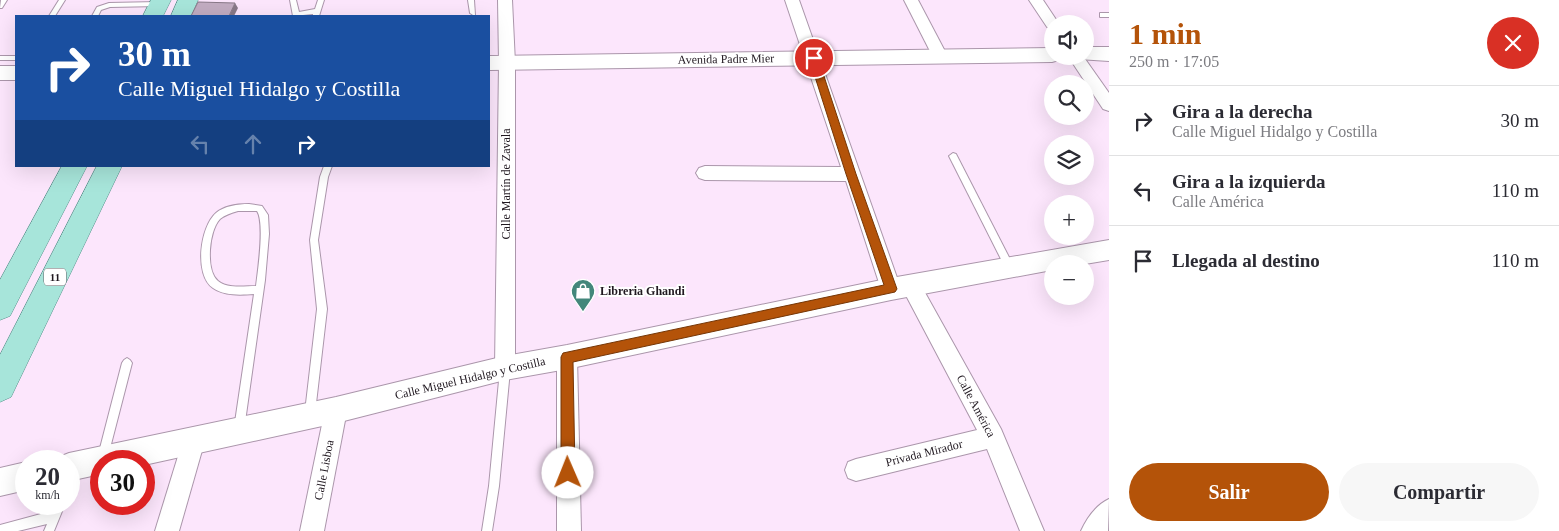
<!DOCTYPE html>
<html lang="es">
<meta charset="utf-8">
<style>
:root{--surface:#fff;--page:#f7f7f7;--text:#2b2b33;--muted:#7c7c81;--line:#e1e1e2;--accent:#b45309}
body{margin:0;font-family:"Times New Roman",serif;background:var(--page);color:var(--text);height:100vh;display:flex;flex-direction:column;font-size:19px;white-space:nowrap}
*{box-sizing:border-box;margin:0}
p{font-size:16px;color:var(--muted)}
.icon{flex:none;width:28px;height:28px;fill:none;stroke:currentColor;stroke-width:2;stroke-linecap:round;stroke-linejoin:round}
.map{position:relative;flex:1;overflow:hidden}
.details{display:flex;flex-direction:column;background:var(--surface);width:450px}
.details>*{flex:none}
.banner{position:absolute;left:15px;top:15px;width:475px;height:152px;border-radius:0px;box-shadow:0 5px 20px #0002;background:#1a4fa0;color:#fff;overflow:hidden}
.buttons{position:absolute;left:1044px;top:15px;display:grid;gap:10px}
.buttons a{display:grid;place-items:center;width:50px;height:50px;border-radius:50%;background:var(--surface);box-shadow:0 5px 20px #0002;font-size:25px}
.speed{position:absolute;left:15px;top:450px;display:flex;gap:10px;font-size:25px;font-weight:700;text-align:center}
.speed>*{display:grid;place-content:center;width:65px;height:65px;border-radius:50%;background:var(--surface);box-shadow:0 5px 20px #0002;line-height:1}
.speed small{font-size:12px;font-weight:400}
.speed .limit{border:8px solid #d22;background:#fff;color:#111}
.pin{position:absolute;display:grid;place-items:center;width:42px;height:42px;color:#fff;margin:-21px;border:2px solid #fff;border-radius:50%;box-shadow:0 1px 5px #0007}
.me{position:absolute;width:55px;margin:-28px;rotate:359deg;stroke-linejoin:round;filter:drop-shadow(0 0 4px #0008)}
.turn{display:flex;align-items:center;gap:18px;height:105px;padding:0 20px;font-size:22px}
.turn .icon{width:65px;height:65px;stroke-width:2.5}
.turn b{display:block;font-size:35px;line-height:42px}
.lanes{display:flex;align-items:center;height:48px;padding:0 20px;background:#0003;justify-content:center;gap:25px;direction:ltr}
.lanes .off{opacity:.35}
.round{display:grid;place-items:center;flex:none;width:52px;height:52px;border-radius:26px;background:var(--page)}
.head{display:flex;align-items:center;justify-content:space-between;height:85px;padding:0 20px}
h1{font-size:30px;font-weight:700;line-height:38px;color:var(--accent)}
.action{display:flex;gap:10px;margin-top:auto;padding:10px 20px}
.action a{flex:1;height:58px;border-radius:30px;background:var(--accent);color:#fff;font-size:20px;font-weight:700;line-height:58px;text-align:center}
.action a+a{background:var(--page);color:var(--text)}
ul{padding:0;list-style:none}
li{display:flex;align-items:center;gap:15px;height:70px;padding:0 20px;border-top:1px solid var(--line)}
li div{flex:1}
li b{display:block;font-size:19px}
li em{font-style:normal}
main{display:flex;flex:1;min-height:0}
.map>svg:first-child{display:block}
.lines{fill:none;stroke-linecap:round;stroke-linejoin:round}
.service-casing{stroke:#ab96ab;stroke-width:2}
.minor-casing{stroke:#ab96ab;stroke-width:2}
.tertiary-casing{stroke:#ab96ab;stroke-width:2}
.primary-casing{stroke:#529289;stroke-width:1}
.service{fill:#fff;fill-rule:evenodd}
.minor{fill:#fff;fill-rule:evenodd}
.tertiary{fill:#fff;fill-rule:evenodd}
.primary{fill:#a7e5da;fill-rule:evenodd}
.shaded-wall{fill:#887887}
.building{fill:#c2acc1;stroke:#887887}
.route{fill:#b45309;stroke:#753606}
.labels{text-anchor:middle;dominant-baseline:central;stroke-width:4;stroke-linejoin:round;paint-order:stroke}
.shield{fill:#fff;stroke:#645e64;stroke-width:1}
.shield-label{font-size:11px;font-weight:bold;fill:#211921}
.street-label{font-size:12px;fill:#211921;stroke:#fff}
.poi-label{font-size:12px;font-weight:bold;fill:#211921;stroke:#fff;text-anchor:start}
</style>
<main>
<div class="map">
<svg width="1109" height="531" viewBox="0 0 1109 531">
<rect width="100%" height="100%" fill="#fce6fc"/>
<g class="lines">
<g class="service-casing">
<g id="service">
<polygon points="1,0 7,0 2,8 0,8"/>
<polygon points="59,0 65,0 55,16 49,16"/>
<polygon points="290,0 296,0 299,12 315,9 318,0 324,0 319,16 313,16 313,14 293,16"/>
<polygon points="468,0 474,0 475,15 473,15 470,13"/>
<polygon points="158,2 160,2 160,6 110,7 101,10 98,16 92,16 97,7 109,3"/>
<rect x="1100" y="13" width="9" height="4"/>
<rect x="0" y="56" width="16" height="4"/>
<polygon points="953,153 956,154 1013,265 1014,268 1013,271 1010,272 1007,271 949,156"/>
<polygon points="324,166 332,166 328,177 318,240 327,309 315,412 314,415 310,417 306,415 305,412 317,309 310,240 320,177"/>
<path d="M 249,204 L 262,206 L 268,215 L 269,234 L 265,280 L 244,429 L 243,433 L 239,434 L 235,433 L 234,429 L 254,294 C 241,295 224,296 213,288 C 194,275 200,227 216,213 C 224,206 238,204 249,204 ZM 238,211 L 257,211 C 265,223 258,270 256,286 C 245,286 227,289 218,281 C 205,270 209,230 220,219 C 225,215 231,213 238,211 Z"/>
<polygon points="127,358 130,360 132,363 108,456 107,460 103,461 99,460 98,456 122,363 124,360"/>
<polygon points="505,365 508,367 510,370 499,486 492,531 482,531 489,486 500,370 502,367"/>
<polygon points="55,504 65,504 54,531 44,531 47,524 18,531 0,531 0,525 52,511"/>
</g>
</g>
<g class="minor-casing">
<g id="minor">
<polygon points="498,0 512,0 515,63 515,368 512,375 505,378 498,375 495,368 499,63"/>
<polygon points="785,0 799,0 901,289 898,295 891,297 884,295 881,289 846,181 705,180 699,178 696,173 699,168 705,166 841,167"/>
<polygon points="904,0 918,0 948,57 945,61 940,62 935,61"/>
<polygon points="1029,0 1043,0 1059,24 1052,24 1052,29 1047,27"/>
<polygon points="1068,56 1083,56 1109,93 1109,111 1103,109"/>
<polygon points="911,278 918,280 1001,429 1044,531 1020,531 987,449 856,481 848,478 845,470 848,462 856,459 977,430 901,286 904,280"/>
<polygon points="567,347 574,350 577,357 581,531 557,531 557,357 560,350"/>
<polygon points="336,399 344,403 347,410 324,531 300,531 325,410 328,403"/>
<polygon points="194,429 202,432 205,440 179,531 155,531 183,440 186,432"/>
<path d="M 1109,499 L 1108,531 L 1081,531 C 1087,518 1096,505 1109,499 Z"/>
</g>
</g>
<g class="tertiary-casing">
<g id="tertiary">
<polygon points="1085,47 1109,47 1109,61 1078,59 1077,56 1085,56"/>
<polygon points="1052,48 1052,56 1061,56 1059,60 1052,62 489,70 489,56"/>
<rect x="0" y="66" width="16" height="14"/>
<polygon points="1109,240 1109,260 1085,264 1052,264 1052,270 891,300 567,369 505,380 336,423 144,465 144,461 101,461 101,474 69,481 69,461 57,461 59,457 69,453 336,397 505,356 567,345 891,278"/>
<polygon points="26,462 26,490 0,496 0,468"/>
</g>
</g>
<g class="primary-casing">
<g id="primary">
<polygon points="151,0 171,0 163,16 143,16"/>
<polygon points="178,0 198,0 191,16 171,16"/>
<polygon points="62,166 87,166 10,316 0,320 0,280"/>
<polygon points="97,166 122,166 11,397 0,402 0,355"/>
</g>
</g>
<use href="#service" class="service"/>
<use href="#minor" class="minor"/>
<use href="#tertiary" class="tertiary"/>
<use href="#primary" class="primary"/>
</g>
<polygon class="shaded-wall" points="235,3 238,8 234,16 229,16"/>
<polygon class="building" points="198,2 235,3 229,16 191,16"/>
<polygon class="route" points="814,55 818,58 856,174 897,289 895,292 573,362 575,473 573,478 568,480 563,478 561,473 561,357 563,353 884,285 846,174 809,58"/>
<defs>
<g id="shop-pin" transform="scale(1.25)"><path d="M0 17L-7.5 6A9.5 9.5 0 1 1 7.5 6Z" fill="#43877b" stroke="#fff"/><path d="M-5-2.5h2.3a2.7 3.5 0 0 1 5.4 0H5L5.5 6h-11ZM-1.5-2.5h3a1.5 2.3 0 0 0-3 0Z" fill="#fff"/></g>
</defs>
<g fill-rule="evenodd">
<use href="#shop-pin" x="583" y="291"/>
</g>
<g class="labels">
<rect class="shield" x="44" y="268.5" width="22" height="17" rx="4"/>
<g class="shield-label">
<text x="55" y="277">11</text>
</g>
<g class="street-label">
<text transform="translate(726 59) rotate(-1)">Avenida Padre Mier</text>
<text transform="translate(506 184) rotate(-90)">Calle Martín de Zavala</text>
<text transform="translate(470 378) rotate(-13)">Calle Miguel Hidalgo y Costilla</text>
<text transform="translate(976 406) rotate(62)">Calle América</text>
<text transform="translate(924 453) rotate(-14)">Privada Mirador</text>
<text transform="translate(324 470) rotate(-79)">Calle Lisboa</text>
</g>
<g class="poi-label">
<text x="600" y="291">Libreria Ghandi</text>
</g>
</g>
</svg>
<div class="buttons">
<a><svg class="icon" aria-label="sound" viewBox="0 0 24 24"><path d="M4 9h4l5-4v14l-5-4H4zM17 9q2 3 0 6"/></svg></a>
<a><svg class="icon" aria-label="search" viewBox="0 0 24 24"><circle cx="10" cy="10" r="6"/><path d="M15 15l6 6"/></svg></a>
<a><svg class="icon" aria-label="layers" viewBox="0 0 24 24"><path d="M12 4l9 5-9 5-9-5zM3 14l9 5 9-5"/></svg></a>
<a>+</a>
<a>−</a>
</div>
<div class="speed"><div>20<small>km/h</small></div><div class="limit">30</div></div>
<div class="pin" style="left:814px;top:58px;background:#d93025"><svg class="icon" aria-label="arrive" viewBox="0 0 24 24"><path d="M6 21V4h12l-3 4 3 4H6"/></svg></div>
<svg class="me" style="left:568px;top:473px" viewBox="-20 -20 40 40"><circle r="19" fill="#fff"/><path d="M0-13L10 11 0 6-10 11z" fill="#b45309"/></svg>
<div class="banner">
<div class="turn"><svg class="icon" aria-label="right" viewBox="0 0 24 24"><path d="M7 20v-9h11M14 6l5 5-5 5"/></svg><div><b>30 m</b>Calle Miguel Hidalgo y Costilla</div></div>
<div class="lanes"><svg class="icon off" aria-label="left" viewBox="0 0 24 24"><path d="M17 20v-9H6M10 6l-5 5 5 5"/></svg><svg class="icon off" aria-label="ahead" viewBox="0 0 24 24"><path d="M12 20V5M6 11l6-6 6 6"/></svg><svg class="icon" aria-label="right" viewBox="0 0 24 24"><path d="M7 20v-9h11M14 6l5 5-5 5"/></svg></div>
</div>
</div>
<section class="details">
<div class="head"><div><h1>1 min</h1><p>250 m · 17:05</p></div><a class="round" style="background:#d93025;color:#fff"><svg class="icon" aria-label="close" viewBox="0 0 24 24"><path d="M6 6l12 12M18 6L6 18"/></svg></a></div>
<ul>
<li><svg class="icon" aria-label="right" viewBox="0 0 24 24"><path d="M7 20v-9h11M14 6l5 5-5 5"/></svg><div><b>Gira a la derecha</b><p>Calle Miguel Hidalgo y Costilla</p></div><em>30 m</em></li>
<li><svg class="icon" aria-label="left" viewBox="0 0 24 24"><path d="M17 20v-9H6M10 6l-5 5 5 5"/></svg><div><b>Gira a la izquierda</b><p>Calle América</p></div><em>110 m</em></li>
<li><svg class="icon" aria-label="arrive" viewBox="0 0 24 24"><path d="M6 21V4h12l-3 4 3 4H6"/></svg><div><b>Llegada al destino</b></div><em>110 m</em></li>
</ul>
<div class="action"><a>Salir</a><a>Compartir</a></div>
</section>
</main>
